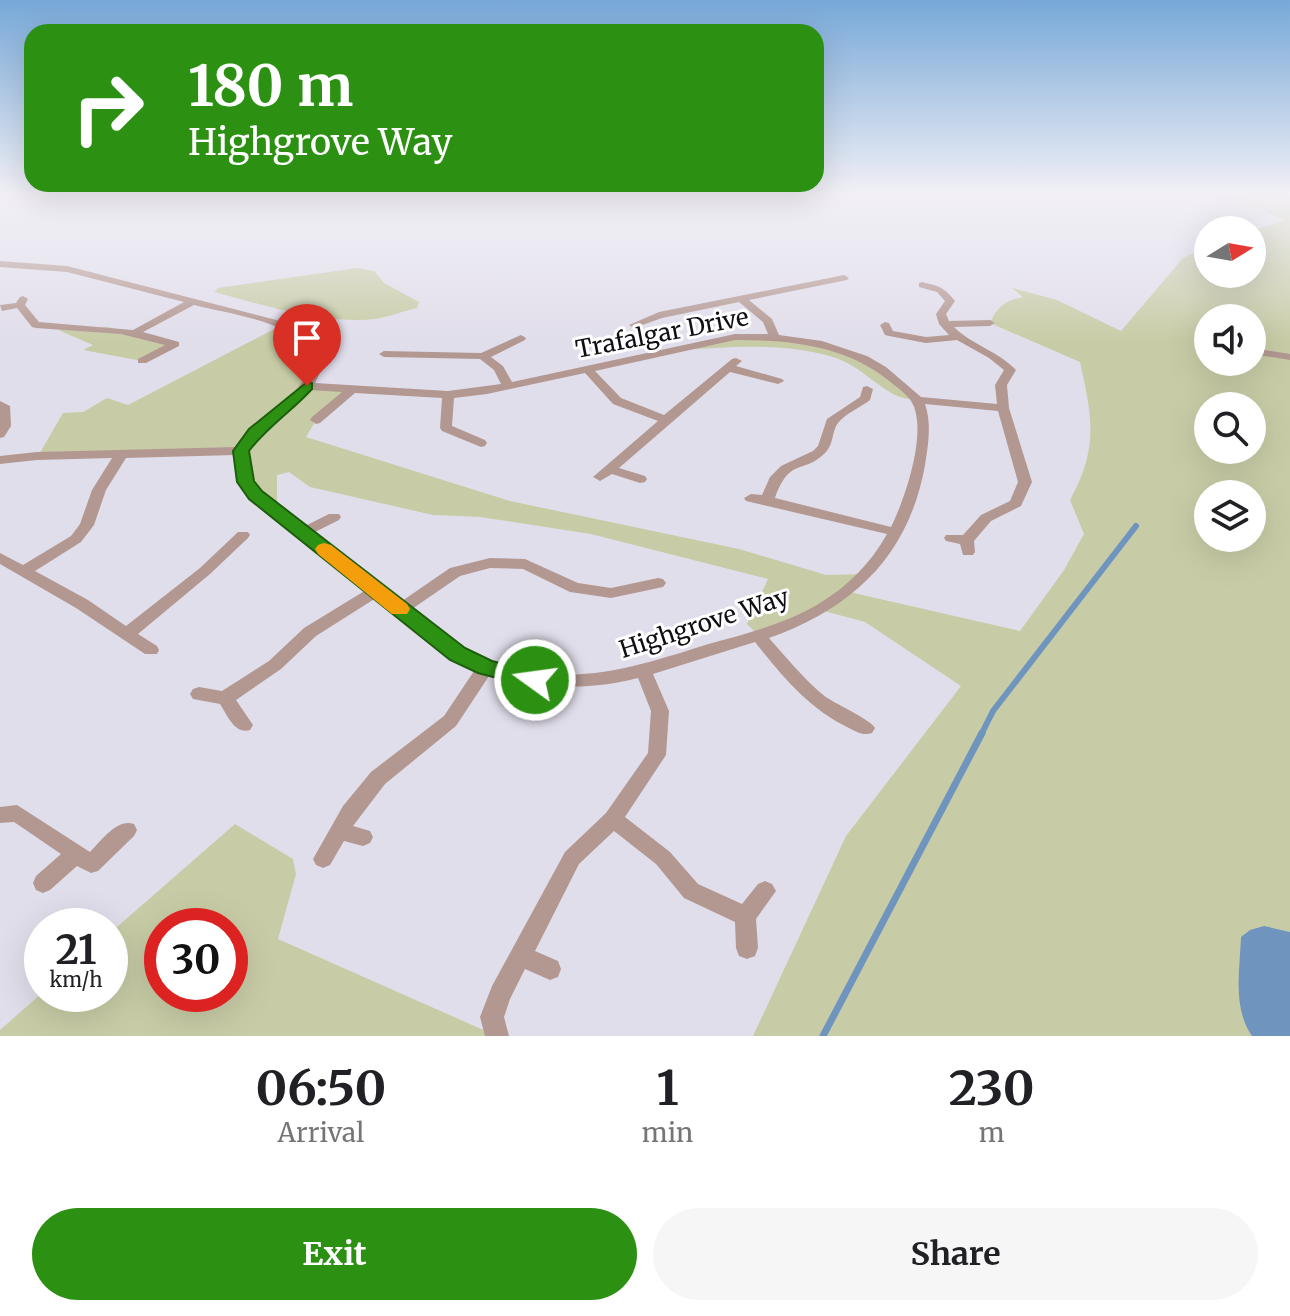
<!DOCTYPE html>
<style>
:root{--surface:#fff;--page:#f6f6f6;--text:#202124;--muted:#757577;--accent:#2c9113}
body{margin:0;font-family:Merriweather,serif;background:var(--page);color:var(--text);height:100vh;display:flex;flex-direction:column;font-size:30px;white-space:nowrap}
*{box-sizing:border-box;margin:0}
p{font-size:26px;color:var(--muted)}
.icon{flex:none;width:44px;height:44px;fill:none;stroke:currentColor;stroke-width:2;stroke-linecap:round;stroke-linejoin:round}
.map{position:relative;height:1036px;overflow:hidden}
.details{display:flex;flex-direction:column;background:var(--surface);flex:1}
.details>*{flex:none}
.guide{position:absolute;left:24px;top:24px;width:800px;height:168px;border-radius:24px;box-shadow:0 8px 32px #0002;background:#2c9113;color:#fff;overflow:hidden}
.needle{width:52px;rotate:79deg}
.fabs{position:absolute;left:1194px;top:216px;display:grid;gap:16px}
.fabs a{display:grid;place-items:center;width:72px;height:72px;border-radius:50%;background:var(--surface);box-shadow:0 8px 32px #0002;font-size:40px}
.speed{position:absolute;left:24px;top:908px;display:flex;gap:16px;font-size:40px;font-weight:700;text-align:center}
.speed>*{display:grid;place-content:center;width:104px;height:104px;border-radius:50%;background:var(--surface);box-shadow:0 8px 32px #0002;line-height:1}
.speed small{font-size:20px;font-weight:400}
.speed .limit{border:12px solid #d22;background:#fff;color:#111}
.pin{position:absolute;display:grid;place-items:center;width:68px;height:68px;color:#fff;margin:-82px -34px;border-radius:50% 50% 50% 0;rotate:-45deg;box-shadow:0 0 8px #0007}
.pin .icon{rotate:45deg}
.me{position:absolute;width:88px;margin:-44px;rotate:284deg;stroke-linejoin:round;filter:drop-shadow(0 0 6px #0008)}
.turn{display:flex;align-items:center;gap:28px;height:168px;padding:0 32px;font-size:36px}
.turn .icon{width:104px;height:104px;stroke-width:2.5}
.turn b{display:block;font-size:56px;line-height:68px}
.eta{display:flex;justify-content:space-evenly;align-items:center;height:136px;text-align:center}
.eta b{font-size:48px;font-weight:700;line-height:56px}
.action{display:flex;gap:16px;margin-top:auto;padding:16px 32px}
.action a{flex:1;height:92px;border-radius:48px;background:var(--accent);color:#fff;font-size:32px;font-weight:700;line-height:92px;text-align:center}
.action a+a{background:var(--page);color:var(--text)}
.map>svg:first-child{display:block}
.green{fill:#c8cca6;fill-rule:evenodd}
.water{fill:#6f95bf}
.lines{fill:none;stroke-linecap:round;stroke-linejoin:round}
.stream-far1{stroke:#6f95bf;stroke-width:6}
.stream{stroke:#6f95bf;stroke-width:7}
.street{fill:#b39892;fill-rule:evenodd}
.route{fill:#2c9113;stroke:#1d5e0c;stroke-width:2}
.slow{fill:#f59e0b}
.labels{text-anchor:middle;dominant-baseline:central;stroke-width:6;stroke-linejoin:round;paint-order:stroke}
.street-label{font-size:24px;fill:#0f0e13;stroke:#fff}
</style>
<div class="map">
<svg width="1290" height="1036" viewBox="0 0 1290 1036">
<rect width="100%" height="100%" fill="#e1deeb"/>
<g class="green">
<path d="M 1228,196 L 1290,196 L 1290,1036 L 753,1036 L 846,836 L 961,686 L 865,622 L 820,610 L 758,635 L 747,624 L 768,579 L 591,534 L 480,517 L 433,515 L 310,487 L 289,472 L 277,475 L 277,513 L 256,495 L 241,452 L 38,456 L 63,413 L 83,412 L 107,398 L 128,405 L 282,325 L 320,350 L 308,385 L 351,390 L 316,420 L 306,437 L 510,501 L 739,549 L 826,575 L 866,574 L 845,591 L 1020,631 L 1064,570 L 1084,534 L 1070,500 C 1099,447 1092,417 1080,362 L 990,323 C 997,307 1006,300 1023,297 L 1012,288 L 1057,300 L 1121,331 L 1183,258 L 1208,246 L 1208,274 L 1252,274 L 1252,231 L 1284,220 ZM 1208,318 L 1252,318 L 1252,362 L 1208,362 ZM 1208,406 L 1252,406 L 1252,450 L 1208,450 ZM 1208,494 L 1252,494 L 1252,538 L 1208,538 Z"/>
<path d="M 357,268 L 374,271 L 384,283 L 419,302 L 417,308 C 403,311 389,317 375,319 C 322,325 264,305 214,292 L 218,288 Z"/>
<polygon points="108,327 175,344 142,361 83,350 93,345 58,330"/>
<path d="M 774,336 L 853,353 L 917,400 C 909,399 900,398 893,394 C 873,383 859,366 836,358 C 783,341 730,348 676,350 L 735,337 Z"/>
<path d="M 235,824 L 293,859 L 296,874 L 278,939 L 497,1036 L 0,1036 L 0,1030 L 42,993 L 110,994 L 110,933 ZM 162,926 L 230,926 L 230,994 L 162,994 Z"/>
</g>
<path class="water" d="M 1264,926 L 1290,932 L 1290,1036 L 1252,1036 C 1232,1007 1240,969 1241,937 L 1250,930 Z"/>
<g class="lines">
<polyline class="stream-far1" points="981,735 993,711 1136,526"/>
<polyline class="stream" points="823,1036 982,733"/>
<g class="street">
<path d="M 0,261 L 67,266 L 292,324 L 312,336 L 325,350 L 323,366 L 315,383 L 448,391 L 501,384 L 494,370 L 480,359 L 384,357 L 379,354 L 384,351 L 481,353 L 521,335 L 526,338 L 525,340 L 491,357 L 503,366 L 512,382 L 735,334 L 768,334 L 763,322 L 739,302 L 662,318 L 634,328 L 629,325 L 659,312 L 844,275 L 849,278 L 847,280 L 749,300 L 772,319 L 779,335 L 822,341 L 867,356 L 886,367 L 921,397 L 997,404 L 995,385 L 1004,370 L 989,358 L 957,340 L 926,343 L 889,336 L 885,335 L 880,325 L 885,322 L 889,323 L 893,331 L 926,337 L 949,335 L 939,324 L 936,314 L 945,301 L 937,292 L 919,287 L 919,283 L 922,282 C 939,286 944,287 955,301 L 946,314 L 949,321 L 990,320 L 995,323 L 990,326 L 954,327 C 972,345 998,351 1016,370 L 1007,385 L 1009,408 L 1032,482 L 1021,506 L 991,521 L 974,541 L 975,552 L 973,555 L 963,555 L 960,544 L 946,541 L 944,538 L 946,535 L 963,535 L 981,515 L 1010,501 L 1018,482 L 998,411 L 925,404 C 932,424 928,445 925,465 C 909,555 854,608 769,638 C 786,657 802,677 822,694 C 834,704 869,718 875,728 L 872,733 C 863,736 857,732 849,728 C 809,709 782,676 755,642 L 653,674 L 669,711 L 666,755 L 625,817 L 670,852 L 698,884 L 742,904 L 758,884 L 765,881 L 772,884 L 776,891 L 756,919 L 758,948 L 755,956 L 747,959 L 739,956 L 736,948 L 735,922 L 684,898 L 656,864 L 614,831 L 579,864 L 535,951 L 558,961 L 561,969 L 558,977 L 550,980 L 525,969 L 510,999 L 504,1017 L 509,1036 L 485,1036 L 480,1017 L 492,986 L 565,852 L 606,813 L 648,753 L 651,711 L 638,678 C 588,691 539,689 491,673 L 456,726 L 385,784 L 353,826 L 370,831 L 373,837 L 370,843 L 363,846 L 344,841 L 330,865 L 323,868 L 316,865 L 313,859 L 343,806 L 371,772 L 444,716 L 476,668 L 452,658 L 376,598 L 316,636 L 281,669 L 236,700 L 253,725 L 250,730 C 235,735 227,715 220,704 L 193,699 L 190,694 L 193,689 L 199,687 L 222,691 L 269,661 L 304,628 L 366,590 L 251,498 L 239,482 L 235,455 L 126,458 L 106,490 L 94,525 L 81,542 L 35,571 L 88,600 L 126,626 L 200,568 L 238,532 L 248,532 L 250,535 L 248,538 L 210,574 L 138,634 L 157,646 L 159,650 L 157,654 L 145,654 L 76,608 L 0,564 L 0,553 L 23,565 L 71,536 L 80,524 L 92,490 L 112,458 L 37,460 L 0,464 L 0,456 L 37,452 L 237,447 C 266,414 306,397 314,351 C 284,320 234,315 194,305 L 143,332 L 179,342 L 179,346 L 146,363 L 138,363 L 138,359 L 165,345 L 121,334 L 36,328 L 32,327 L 17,308 L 2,311 L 0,305 L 16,303 L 20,297 L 23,296 L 28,299 L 25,305 L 39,322 L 133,330 L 184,302 L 67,272 L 0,267 ZM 735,340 C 789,340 844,345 888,380 C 895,386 906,393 911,401 C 929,429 905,499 891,527 L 775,498 C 790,456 804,475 826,452 C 834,443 832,430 838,423 C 845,414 861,407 870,400 L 873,389 L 867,386 L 863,387 L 860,397 L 827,419 L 818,446 L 813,451 L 781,466 L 770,477 L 762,495 L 751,494 L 744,498 L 746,501 L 887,534 C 871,563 848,586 820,603 C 787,623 749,633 712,643 C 653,661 597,682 534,672 C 511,668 485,662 465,650 C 446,640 429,623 412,609 L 460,576 L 490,568 L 523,569 L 570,592 L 611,598 L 663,587 L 666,583 L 663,579 L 658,578 L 611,588 L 578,583 L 525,559 L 490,558 L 450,568 L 402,601 L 313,533 L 339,520 L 341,517 L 339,514 L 329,514 L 305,526 L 261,492 L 253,482 L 247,451 L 310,390 L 342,392 L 312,417 L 310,420 L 316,424 L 320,423 L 355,393 L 442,398 L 440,428 L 442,431 L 481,447 L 485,446 L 487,443 L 485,440 L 452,426 L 454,398 L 487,394 L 585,373 L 613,404 L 658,421 L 593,477 L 600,481 L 612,474 L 640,483 L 645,482 L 647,479 L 645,476 L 619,468 L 730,372 L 778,384 L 784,381 L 782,379 L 736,366 L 742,361 L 736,358 L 732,359 L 664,415 L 621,398 L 595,371 Z"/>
<polygon points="1252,348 1290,354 1290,360 1252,354"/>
<polygon points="0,401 10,406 11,426 4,437 0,438"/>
<path d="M 17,805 L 90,852 C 101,841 117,818 134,824 L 137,830 L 134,836 L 98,871 L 91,873 L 77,866 L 50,890 L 43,893 L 36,890 L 33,883 L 36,876 L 61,854 L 14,822 L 0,823 L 0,807 Z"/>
</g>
</g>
<linearGradient id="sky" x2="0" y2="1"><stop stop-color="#77a8d8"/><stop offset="0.57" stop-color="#f2f0f6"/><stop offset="1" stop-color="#f2f0f6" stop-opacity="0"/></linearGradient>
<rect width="1290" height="341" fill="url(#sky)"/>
<path class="route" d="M 307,382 L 312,383 L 312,389 C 292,411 267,427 249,451 L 254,481 L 262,491 L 465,648 L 492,661 L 543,674 L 546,680 L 543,686 L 535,688 L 478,673 L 450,660 L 249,499 L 237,482 L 233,451 L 249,429 Z"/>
<polygon class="slow" points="324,543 331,545 407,604 410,609 407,614 392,614 318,554 315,549 318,545"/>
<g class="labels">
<g class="street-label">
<text transform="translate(662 333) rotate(-11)">Trafalgar Drive</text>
<text transform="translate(704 623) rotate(-18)">Highgrove Way</text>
</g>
</g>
</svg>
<div class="fabs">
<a><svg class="needle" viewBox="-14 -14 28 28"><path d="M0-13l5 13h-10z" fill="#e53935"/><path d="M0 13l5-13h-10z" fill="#757577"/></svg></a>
<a><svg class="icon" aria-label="sound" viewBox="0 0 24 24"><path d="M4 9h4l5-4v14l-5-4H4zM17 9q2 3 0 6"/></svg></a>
<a><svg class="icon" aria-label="search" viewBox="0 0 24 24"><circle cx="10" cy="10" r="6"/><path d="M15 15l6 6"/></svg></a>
<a><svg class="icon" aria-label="layers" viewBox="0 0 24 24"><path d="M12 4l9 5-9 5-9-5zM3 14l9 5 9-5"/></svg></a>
</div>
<div class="speed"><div>21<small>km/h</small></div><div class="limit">30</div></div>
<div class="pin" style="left:307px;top:386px;background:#d93025"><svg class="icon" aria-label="arrive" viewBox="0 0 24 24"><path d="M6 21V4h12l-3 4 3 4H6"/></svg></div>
<svg class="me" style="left:535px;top:680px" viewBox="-20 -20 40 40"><circle r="17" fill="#2c9113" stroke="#fff" stroke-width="3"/><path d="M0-11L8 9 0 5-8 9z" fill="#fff"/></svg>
<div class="guide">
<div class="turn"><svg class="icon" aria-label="right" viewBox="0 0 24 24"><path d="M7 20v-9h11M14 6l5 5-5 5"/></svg><div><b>180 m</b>Highgrove Way</div></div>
</div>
</div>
<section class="details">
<div class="eta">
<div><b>06:50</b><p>Arrival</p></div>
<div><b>1</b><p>min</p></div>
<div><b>230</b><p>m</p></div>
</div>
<div class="action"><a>Exit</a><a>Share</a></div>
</section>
